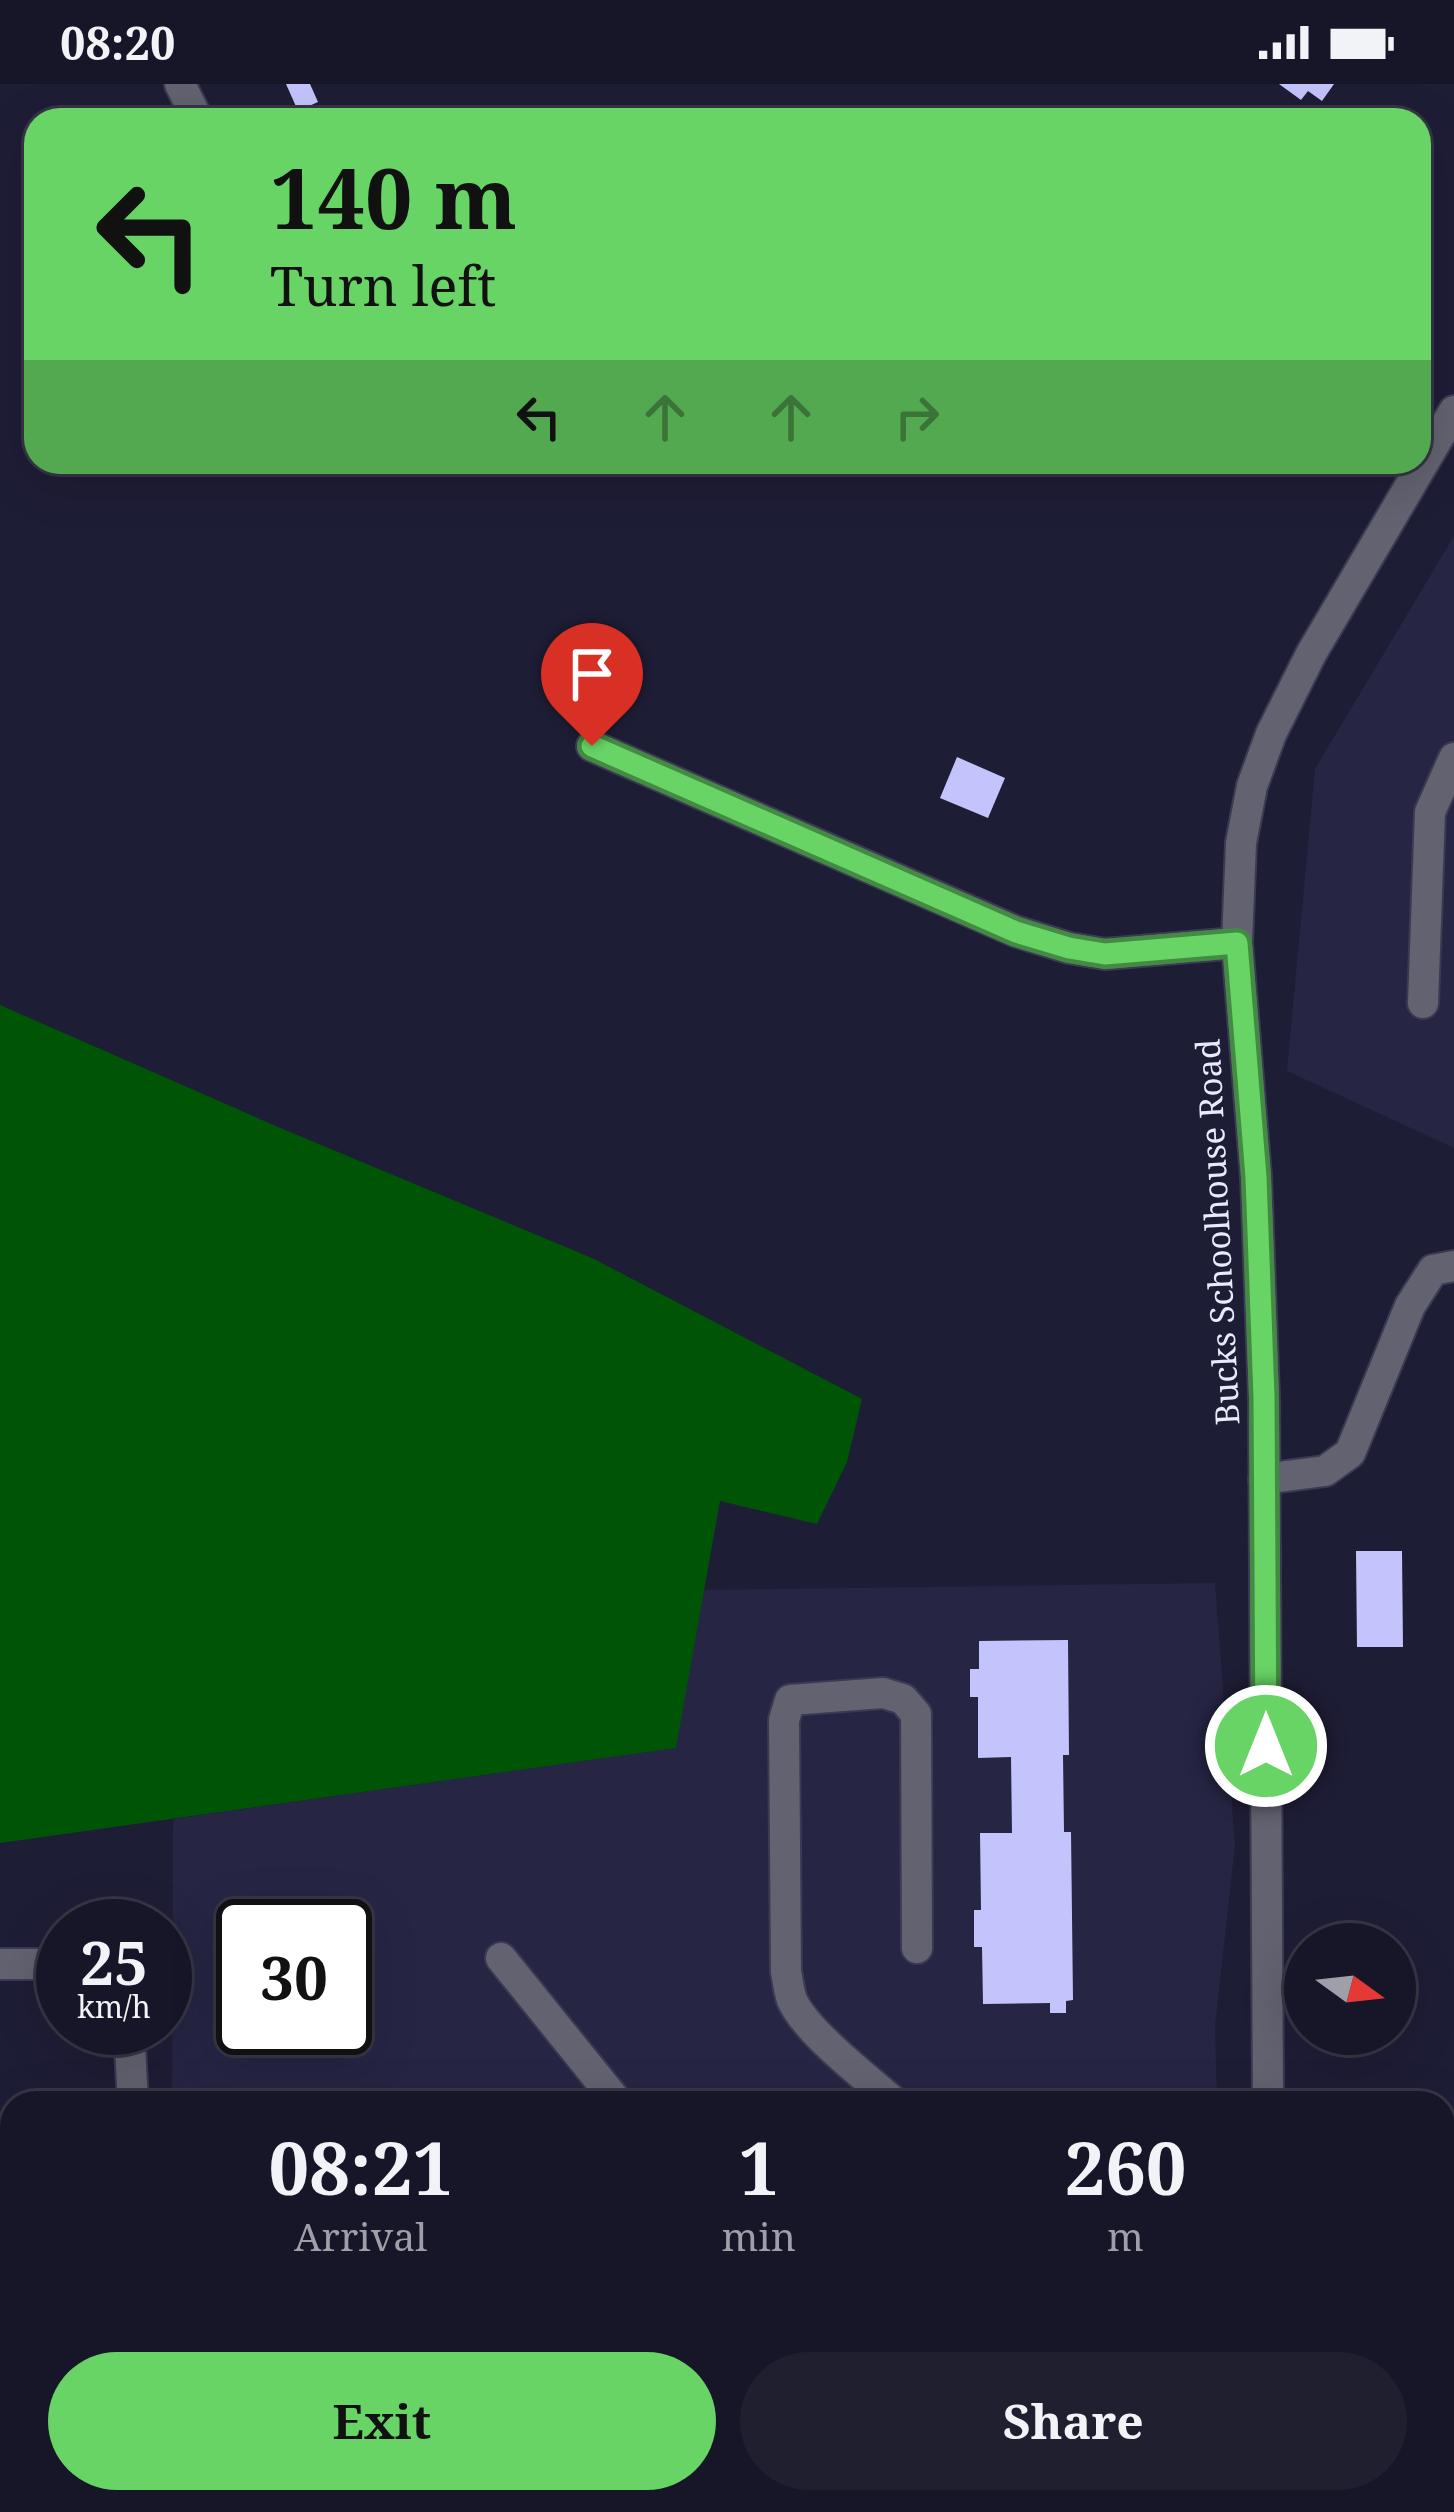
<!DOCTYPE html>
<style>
:root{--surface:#161628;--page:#1f1f30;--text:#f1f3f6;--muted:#9e9fa8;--line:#353545;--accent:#67d465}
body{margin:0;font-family:"Noto Serif",serif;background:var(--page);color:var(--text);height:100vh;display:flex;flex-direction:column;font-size:45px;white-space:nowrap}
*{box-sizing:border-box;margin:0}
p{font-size:39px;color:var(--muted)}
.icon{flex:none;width:66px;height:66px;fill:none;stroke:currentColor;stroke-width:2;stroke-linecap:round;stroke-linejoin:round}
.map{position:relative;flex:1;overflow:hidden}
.sheet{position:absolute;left:0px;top:2007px;width:1455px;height:423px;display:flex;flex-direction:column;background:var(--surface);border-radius:36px 36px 0 0;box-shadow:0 12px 48px #0002,0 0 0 3px var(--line)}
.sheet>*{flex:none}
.top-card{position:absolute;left:24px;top:24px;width:1407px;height:366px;border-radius:36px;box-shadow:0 12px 48px #0002,0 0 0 3px var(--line);background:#67d465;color:#111;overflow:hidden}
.needle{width:78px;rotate:105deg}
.tools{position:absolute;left:1284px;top:1839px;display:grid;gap:24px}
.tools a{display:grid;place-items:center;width:132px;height:132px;border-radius:50%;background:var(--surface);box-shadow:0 12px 48px #0002,0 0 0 3px var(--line);font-size:60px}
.speed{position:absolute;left:36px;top:1815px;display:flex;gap:24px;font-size:60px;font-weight:700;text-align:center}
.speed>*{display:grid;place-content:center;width:156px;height:156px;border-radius:50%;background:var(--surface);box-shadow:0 12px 48px #0002,0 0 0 3px var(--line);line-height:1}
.speed small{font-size:30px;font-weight:400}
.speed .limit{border:6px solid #111;border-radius:18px;background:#fff;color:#111}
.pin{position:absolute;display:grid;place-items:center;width:102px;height:102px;color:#fff;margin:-123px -51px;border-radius:50% 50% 50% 0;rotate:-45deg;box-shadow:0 0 12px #0007}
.pin .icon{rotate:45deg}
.me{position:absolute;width:132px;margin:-66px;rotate:0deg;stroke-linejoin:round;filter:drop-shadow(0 0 9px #0008)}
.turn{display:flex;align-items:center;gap:42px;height:252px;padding:0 48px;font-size:54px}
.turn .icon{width:156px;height:156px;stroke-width:2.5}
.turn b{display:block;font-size:84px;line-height:102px}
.lanes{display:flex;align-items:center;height:114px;padding:0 48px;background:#0003;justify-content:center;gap:60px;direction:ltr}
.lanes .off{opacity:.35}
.eta{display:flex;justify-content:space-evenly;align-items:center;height:204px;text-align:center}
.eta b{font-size:72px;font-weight:700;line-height:84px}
.button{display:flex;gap:24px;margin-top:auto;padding:24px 48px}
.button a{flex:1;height:138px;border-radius:72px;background:var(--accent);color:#111;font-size:48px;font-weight:700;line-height:138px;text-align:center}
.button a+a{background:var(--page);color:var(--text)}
.status{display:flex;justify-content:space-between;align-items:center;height:84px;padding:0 60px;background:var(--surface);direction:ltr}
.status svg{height:33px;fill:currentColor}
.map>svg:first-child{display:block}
.built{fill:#262544;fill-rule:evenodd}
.forest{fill:#005406}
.building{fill:#c3c4fc}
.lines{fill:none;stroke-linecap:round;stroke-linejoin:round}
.minor-casing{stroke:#3a3a52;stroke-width:34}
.minor{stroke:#626270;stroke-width:30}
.route-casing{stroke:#438a42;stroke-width:30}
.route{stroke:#67d465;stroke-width:21}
.labels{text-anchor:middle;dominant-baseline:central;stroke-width:12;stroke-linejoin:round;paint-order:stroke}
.street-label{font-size:33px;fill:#e9eafc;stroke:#1e1d36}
</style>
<div class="status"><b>08:20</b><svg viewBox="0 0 49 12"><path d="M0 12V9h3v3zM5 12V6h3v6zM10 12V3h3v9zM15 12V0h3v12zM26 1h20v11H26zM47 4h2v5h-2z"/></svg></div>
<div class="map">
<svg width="1454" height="2428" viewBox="0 0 1454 2428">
<rect width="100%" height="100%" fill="#1e1d36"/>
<g class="built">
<polygon points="1454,452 1454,1064 1287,987 1315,685"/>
<path d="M 1215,1499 L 1235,1761 L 1215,1942 L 1217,2019 L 172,2019 L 173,1735 L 675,1664 L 704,1506 ZM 243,1842 L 345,1842 L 345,1944 L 243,1944 Z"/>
<polygon points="0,2186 12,2187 12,2418 1225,2418 1225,2428 0,2428"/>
</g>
<g class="forest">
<polygon points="0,921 278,1043 592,1174 862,1315 847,1378 817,1440 720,1417 676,1664 0,1759"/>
<rect x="979" y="2418" width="227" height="10"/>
</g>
<g class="building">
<polygon points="286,0 310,0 318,18 298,27"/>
<polygon points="1279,0 1334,0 1322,17 1308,7 1301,16"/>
<polygon points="957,673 1005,694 988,734 940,714"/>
<polygon points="1356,1467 1402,1467 1403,1563 1357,1563"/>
<polygon points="1068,1556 1069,1671 1063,1671 1064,1748 1071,1748 1073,1916 1066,1917 1066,1929 1050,1929 1050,1919 983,1920 982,1863 974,1863 974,1826 981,1826 980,1749 1012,1749 1011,1673 978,1674 978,1613 970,1613 970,1585 979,1585 979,1557"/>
<polygon points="1450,2381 1454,2428 1437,2428 1436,2418 1443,2418 1443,2382"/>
<rect x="487" y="2418" width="185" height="10"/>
<rect x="723" y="2418" width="94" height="10"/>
</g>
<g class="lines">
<g class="minor-casing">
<g id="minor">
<polyline points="180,0 198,36"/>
<polyline points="592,662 1015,847 1069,864 1105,870 1237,859"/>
<polyline points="1423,919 1430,728 1454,674"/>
<polyline points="1264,1395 1325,1387 1350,1369 1410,1222 1433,1186 1454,1182"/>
<polyline points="501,1874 618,2019"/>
<polyline points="0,1880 63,1880"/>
<polyline points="129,1944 133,2019"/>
<path d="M 895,2019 C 868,1995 806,1948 792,1916 C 789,1908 788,1897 786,1888 L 784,1636 L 790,1616 L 883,1609 L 903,1615 L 916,1630 L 917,1864"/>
<polyline points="1268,2019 1264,1313 1256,1093 1237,859 1241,759 1252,702 1271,650 1311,570 1454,327"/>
<polyline points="0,2209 12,2209"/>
<polyline points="1274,2418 1274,2428"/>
<polyline points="472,2428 473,2418"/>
</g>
</g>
<use href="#minor" class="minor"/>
</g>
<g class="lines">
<g class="route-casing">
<polyline id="route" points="592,662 1016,848 1069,864 1105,870 1237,859 1256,1093 1264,1313 1266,1662"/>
</g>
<use href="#route" class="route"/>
</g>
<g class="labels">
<g class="street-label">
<text transform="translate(1217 1148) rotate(-93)">Bucks Schoolhouse Road</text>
</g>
</g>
</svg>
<div class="tools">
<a><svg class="needle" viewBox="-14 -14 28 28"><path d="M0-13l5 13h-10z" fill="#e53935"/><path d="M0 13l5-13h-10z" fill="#9e9fa8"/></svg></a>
</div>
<div class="speed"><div>25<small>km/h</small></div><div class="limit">30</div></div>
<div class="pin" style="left:592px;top:662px;background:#d93025"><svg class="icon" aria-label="arrive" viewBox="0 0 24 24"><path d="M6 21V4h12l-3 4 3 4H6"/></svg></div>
<svg class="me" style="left:1266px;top:1662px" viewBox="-20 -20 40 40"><circle r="17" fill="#67d465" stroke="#fff" stroke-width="3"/><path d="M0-11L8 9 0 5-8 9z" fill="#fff"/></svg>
<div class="top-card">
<div class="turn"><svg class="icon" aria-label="left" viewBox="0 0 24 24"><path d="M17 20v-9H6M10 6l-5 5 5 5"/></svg><div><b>140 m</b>Turn left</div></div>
<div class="lanes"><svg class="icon" aria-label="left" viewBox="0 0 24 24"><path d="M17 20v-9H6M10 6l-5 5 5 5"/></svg><svg class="icon off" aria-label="ahead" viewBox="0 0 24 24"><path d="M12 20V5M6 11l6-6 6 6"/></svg><svg class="icon off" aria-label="ahead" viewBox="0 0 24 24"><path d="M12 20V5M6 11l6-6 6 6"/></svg><svg class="icon off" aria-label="right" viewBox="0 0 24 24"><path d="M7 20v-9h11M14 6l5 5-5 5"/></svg></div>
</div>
<section class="sheet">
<div class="eta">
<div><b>08:21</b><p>Arrival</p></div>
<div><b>1</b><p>min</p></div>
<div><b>260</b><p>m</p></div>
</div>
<div class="button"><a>Exit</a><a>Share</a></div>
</section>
</div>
